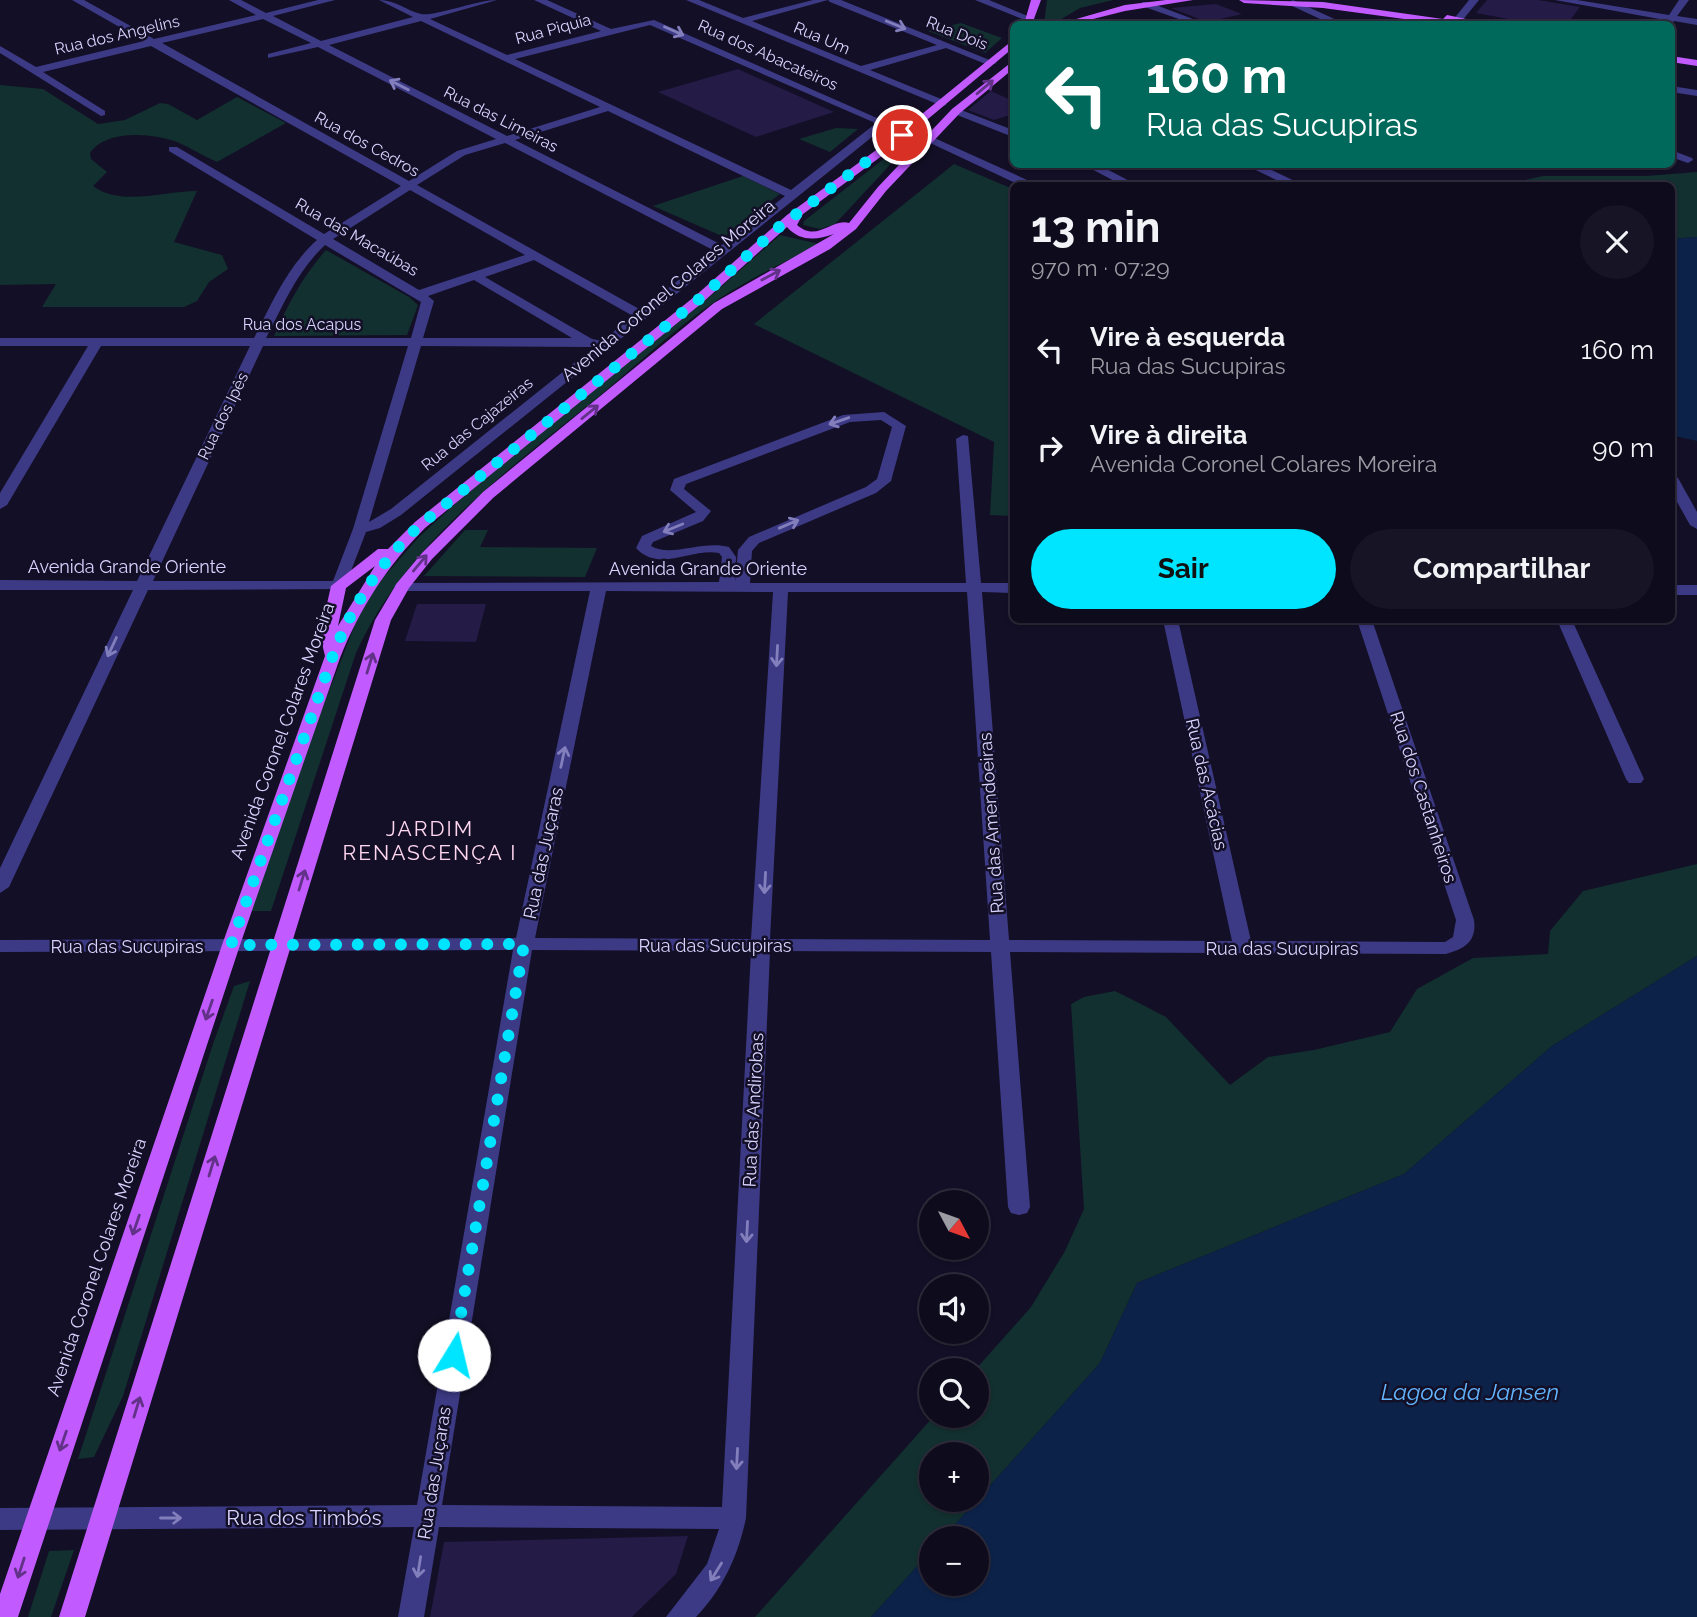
<!DOCTYPE html>
<html lang="pt">
<meta charset="utf-8">
<style>
:root{--surface:#0e0b1c;--page:#171425;--text:#f1f3f6;--muted:#9b9ba3;--line:#2e2b3b;--accent:#00e5ff}
body{margin:0;font-family:Raleway,sans-serif;background:var(--page);color:var(--text);height:100vh;display:flex;flex-direction:column;font-size:26px;white-space:nowrap}
*{box-sizing:border-box;margin:0}
p{font-size:23px;color:var(--muted)}
.icon{flex:none;width:38px;height:38px;fill:none;stroke:currentColor;stroke-width:2;stroke-linecap:round;stroke-linejoin:round}
.map{position:relative;flex:1;overflow:hidden}
.sheet{position:absolute;left:1010px;top:182px;width:665px;height:441px;display:flex;flex-direction:column;background:var(--surface);border-radius:10px;box-shadow:0 2px 5px #0004,0 0 0 2px var(--line)}
.sheet>*{flex:none}
.guide{position:absolute;left:1010px;top:21px;width:665px;height:147px;border-radius:10px;box-shadow:0 2px 5px #0004,0 0 0 2px var(--line);background:#00695c;color:#fff;overflow:hidden}
.needle{width:46px;rotate:131deg}
.buttons{position:absolute;left:919px;top:1190px;display:grid;gap:14px}
.buttons a{display:grid;place-items:center;width:70px;height:70px;border-radius:50%;background:var(--surface);box-shadow:0 2px 5px #0004,0 0 0 2px var(--line);font-size:35px}
.pin{position:absolute;display:grid;place-items:center;width:60px;height:60px;color:#fff;margin:-30px;border:4px solid #fff;border-radius:50%;box-shadow:0 2px 7px #0007}
.me{position:absolute;width:77px;margin:-38px;rotate:9deg;stroke-linejoin:round;filter:drop-shadow(0 0 5px #0008)}
.turn{display:flex;align-items:center;gap:24px;height:147px;padding:0 21px;font-size:32px}
.turn .icon{width:91px;height:91px;stroke-width:2.5}
.turn b{display:block;font-size:49px;line-height:60px}
.round{display:grid;place-items:center;flex:none;width:74px;height:74px;border-radius:37px;background:var(--page)}
.overview{display:flex;align-items:center;justify-content:space-between;height:119px;padding:0 21px}
h1{font-size:42px;font-weight:700;line-height:52px}
.button{display:flex;gap:14px;margin-top:auto;padding:14px 21px}
.button a{flex:1;height:80px;border-radius:42px;background:var(--accent);color:#111;font-size:28px;font-weight:700;line-height:80px;text-align:center}
.button a+a{background:var(--page);color:var(--text)}
ul{padding:0;list-style:none}
li{display:flex;align-items:center;gap:21px;height:98px;padding:0 21px}
li div{flex:1}
li b{display:block;font-size:26px}
li em{font-style:normal}
.map>svg:first-child{display:block}
.green{fill:#12302f;fill-rule:evenodd}
.water{fill:#0c2248}
.building{fill:#241b47}
.lines{fill:none;stroke-linecap:round;stroke-linejoin:round}
.minor{fill:#3d3a85;fill-rule:evenodd}
.major{fill:#c25bff;fill-rule:evenodd}
.oneway{stroke:#837fbc}
.oneway2{stroke:#623188}
.route{stroke:#00e5ff;stroke-width:12;stroke-dasharray:0 21.6}
.labels{text-anchor:middle;dominant-baseline:central;stroke-width:5;stroke-linejoin:round;paint-order:stroke}
.far-street-label{font-size:16px;fill:#d9d4ff;stroke:#130f26}
.street-label{font-size:18px;fill:#d9d4ff;stroke:#130f26}
.quarter-label{font-size:21px;letter-spacing:2px;fill:#ffd6f0;stroke:#130f26}
.near-street-label{font-size:21px;fill:#d9d4ff;stroke:#130f26}
.near-water-label{font-size:23px;font-style:italic;fill:#62b6ff;stroke:#130f26}
</style>
<div class="map">
<svg width="1697" height="1617" viewBox="0 0 1697 1617">
<rect width="100%" height="100%" fill="#130f26"/>
<g class="green">
<polygon points="1047,0 1113,0 1080,8 1053,24 1044,24"/>
<polygon points="961,23 1002,38 985,53 928,31"/>
<path d="M 0,85 L 43,89 L 98,124 L 125,120 L 160,103 L 168,104 L 197,120 L 237,97 L 286,123 L 217,162 C 203,156 191,148 177,142 C 153,133 106,129 90,153 L 91,159 L 107,172 L 93,186 C 121,207 163,191 197,191 L 174,242 L 222,255 L 228,269 L 209,282 L 197,301 L 184,307 L 42,307 L 56,284 L 0,285 Z"/>
<polygon points="836,128 858,129 830,152 799,139"/>
<polygon points="894,151 902,152 835,224 820,229 803,225 804,221"/>
<polygon points="954,164 1013,189 1013,516 990,515 994,442 754,324"/>
<polygon points="1697,172 1697,237 1671,239 1671,186 1497,186 1543,176 1646,176"/>
<polygon points="743,176 780,194 724,237 653,206"/>
<path d="M 780,235 L 819,244 C 785,262 749,279 717,300 C 675,328 637,365 598,397 C 506,472 406,543 356,653 L 271,911 L 248,911 L 309,742 L 358,617 L 381,580 L 419,537 L 467,493 L 712,295 Z"/>
<path d="M 326,250 L 409,297 L 418,305 L 407,335 L 274,336 C 288,304 303,276 326,250 Z"/>
<polygon points="465,530 488,530 480,547 597,548 585,577 424,576"/>
<path d="M 1697,864 L 1697,956 L 1552,1046 L 1404,1174 L 1137,1283 L 1100,1363 L 943,1538 L 931,1538 L 931,1551 L 871,1617 L 755,1617 L 934,1416 L 976,1416 L 975,1370 L 1031,1307 L 1065,1251 L 1084,1209 L 1071,1004 L 1084,997 L 1115,991 L 1139,1003 L 1166,1017 L 1230,1085 L 1268,1057 L 1314,1050 L 1390,1032 L 1417,989 L 1473,958 L 1548,954 L 1550,931 L 1583,891 ZM 931,1454 L 976,1454 L 976,1500 L 931,1500 Z"/>
<polygon points="250,981 123,1396 94,1457 78,1459 213,1044 234,986"/>
<polygon points="74,1550 51,1617 28,1617 49,1551"/>
</g>
<g class="water">
<polygon points="1697,237 1697,441 1671,435 1671,239"/>
<polygon points="1697,956 1697,1617 871,1617 931,1551 931,1584 976,1584 976,1538 943,1538 1100,1363 1137,1283 1404,1174 1552,1046"/>
</g>
<g class="building">
<polygon points="1487,0 1538,0 1580,7 1567,24 1535,24 1476,13"/>
<polygon points="1216,4 1242,14 1207,22 1171,8"/>
<polygon points="738,69 834,112 756,137 658,92"/>
<polygon points="991,91 1013,101 1013,114 994,120 968,110"/>
<polygon points="417,604 486,604 476,642 405,641"/>
<polygon points="688,1536 676,1574 632,1617 430,1617 444,1542"/>
</g>
<g class="lines">
<g class="minor">
<path d="M 72,0 L 84,0 L 154,39 L 256,15 L 229,0 L 241,0 L 266,13 L 318,0 L 335,0 L 273,16 L 321,41 L 413,17 L 379,0 C 396,0 405,10 421,14 C 434,17 477,0 497,0 L 430,19 L 507,55 L 601,31 L 534,0 L 547,0 L 611,29 L 654,20 L 886,122 L 916,121 L 921,124 C 912,131 897,127 887,131 L 882,129 L 401,515 L 380,528 L 366,532 L 344,589 L 148,590 L 9,887 L 0,893 L 0,868 L 133,590 L 0,590 L 0,580 L 137,581 L 250,346 L 101,346 L 7,505 L 0,509 L 0,493 L 88,346 L 0,346 L 0,338 L 254,338 C 272,303 287,267 317,240 L 169,151 L 169,147 L 177,147 L 324,234 L 401,186 L 151,46 L 43,72 L 105,111 L 105,115 L 101,116 L 0,53 L 0,46 L 36,67 L 144,41 ZM 263,19 L 311,43 L 268,54 L 268,58 L 318,47 L 496,139 L 457,151 L 409,181 L 162,43 ZM 421,21 L 600,107 L 507,136 L 329,45 ZM 650,25 L 873,122 L 875,124 L 791,190 L 515,59 ZM 608,111 L 785,196 L 722,245 L 515,140 ZM 505,143 L 715,251 L 641,310 L 417,185 L 465,155 ZM 410,190 L 525,255 L 419,290 L 333,239 ZM 325,245 L 421,302 L 411,338 L 266,338 C 284,304 297,271 325,245 ZM 534,260 L 633,316 L 602,341 L 592,339 L 485,277 ZM 474,280 L 572,338 L 423,338 L 434,301 L 428,296 ZM 263,346 L 408,346 L 353,529 L 333,581 L 153,581 ZM 421,346 L 594,347 L 391,509 L 369,522 Z"/>
<path d="M 686,0 L 699,0 L 743,18 L 813,0 L 841,0 L 997,63 L 988,65 L 946,48 L 870,70 L 946,101 L 946,105 L 942,106 ZM 828,0 L 830,2 L 937,45 L 861,66 L 752,21 Z"/>
<polygon points="975,0 989,0 1035,19 1027,21"/>
<polygon points="1293,0 1341,22 1343,24 1331,24 1290,5 1288,3"/>
<polygon points="1469,0 1479,0 1461,22 1455,22 1453,20"/>
<polygon points="1555,0 1577,0 1669,15 1679,0 1689,0 1677,16 1697,19 1697,25 1674,21 1671,25 1663,24 1665,20"/>
<polygon points="1142,2 1148,2 1206,24 1193,24 1142,6"/>
<polygon points="1671,86 1697,90 1697,96 1671,92"/>
<polygon points="956,108 1013,130 1013,137 952,113 952,109"/>
<polygon points="930,136 1036,184 1037,186 1022,186 926,141 925,139"/>
<polygon points="1671,150 1692,158 1693,160 1688,163 1671,157"/>
<polygon points="1082,164 1097,164 1139,186 1124,186"/>
<polygon points="1243,164 1259,164 1305,186 1289,186"/>
<path d="M 884,412 L 906,426 L 891,481 L 876,493 L 759,543 L 752,551 L 750,583 L 966,583 L 956,439 L 963,435 L 968,436 L 981,583 L 1013,583 L 1013,593 L 982,592 L 1009,940 L 1232,941 L 1163,620 L 1178,620 L 1251,941 L 1445,942 L 1453,937 L 1456,920 L 1357,620 L 1372,620 L 1474,920 C 1477,941 1465,949 1446,954 L 1010,952 L 1030,1207 L 1027,1213 L 1019,1215 L 1011,1213 L 1008,1207 L 991,952 L 770,951 L 746,1518 C 738,1556 723,1589 696,1617 L 666,1617 L 707,1564 L 719,1529 L 439,1527 L 424,1617 L 398,1617 L 414,1527 L 0,1530 L 0,1508 L 417,1505 L 513,950 L 0,952 L 0,940 L 516,938 L 590,591 L 402,591 L 394,586 L 397,583 L 719,582 L 722,557 L 719,553 C 691,548 659,573 636,548 L 642,536 L 696,512 L 670,490 L 674,479 L 843,415 ZM 881,420 L 892,427 L 877,479 L 866,487 L 749,537 L 738,550 L 735,583 L 736,557 L 729,547 C 702,540 671,558 651,546 L 653,542 L 703,521 L 711,511 L 684,489 L 686,484 L 850,422 ZM 606,591 L 773,592 L 751,939 L 535,938 ZM 788,592 L 967,592 L 990,940 L 770,939 ZM 532,950 L 751,951 L 722,1507 L 442,1505 Z"/>
<polygon points="1671,474 1678,478 1697,512 1697,529 1690,525 1671,491"/>
<rect x="1671" y="585" width="26" height="10"/>
<polygon points="1557,620 1572,620 1644,779 1641,783 1629,783 1626,779"/>
</g>
<g class="major">
<polygon points="1031,0 1041,0 1032,24 1024,24"/>
<polygon points="1166,0 1193,0 1125,11 1073,24 1059,24 1125,5"/>
<polygon points="1239,0 1323,2 1443,19 1447,15 1490,24 1441,24 1323,8 1244,3"/>
<path d="M 1013,40 L 1013,48 L 898,144 L 803,214 L 797,225 C 818,243 831,218 849,223 L 878,187 L 952,109 L 1013,61 L 1013,69 L 960,113 L 886,191 L 856,229 L 830,249 L 722,309 L 493,498 L 432,559 L 409,588 L 391,620 L 85,1617 L 59,1617 L 375,620 L 397,583 L 422,553 L 483,492 L 714,303 L 834,234 C 817,240 800,242 787,227 L 702,303 L 425,528 C 387,566 360,608 340,658 L 240,945 L 18,1617 L 0,1617 L 0,1594 L 222,945 L 325,656 L 320,635 L 331,586 L 378,549 L 388,549 L 415,522 L 694,297 L 787,215 L 890,140 ZM 375,566 L 338,626 L 346,588 Z"/>
<polygon points="1671,56 1697,60 1697,66 1671,62"/>
</g>
</g>
<defs><path id="oneway-shaft" d="M-6 0H5M1.5-3L5.5 0L1.5 3" fill="none" stroke-width="1.6" stroke-linecap="round" stroke-linejoin="round" transform="scale(1.75)"/></defs>
<g class="oneway">
<use href="#oneway-shaft" transform="translate(896 25) rotate(22)"/>
<use href="#oneway-shaft" transform="translate(674 31) rotate(24)"/>
<use href="#oneway-shaft" transform="translate(399 85) rotate(-153)"/>
<use href="#oneway-shaft" transform="translate(839 421) rotate(161)"/>
<use href="#oneway-shaft" transform="translate(789 524) rotate(-23)"/>
<use href="#oneway-shaft" transform="translate(673 528) rotate(158)"/>
<use href="#oneway-shaft" transform="translate(112 647) rotate(115)"/>
<use href="#oneway-shaft" transform="translate(777 656) rotate(93)"/>
<use href="#oneway-shaft" transform="translate(563 757) rotate(-78)"/>
<use href="#oneway-shaft" transform="translate(765 883) rotate(93)"/>
<use href="#oneway-shaft" transform="translate(747 1232) rotate(93)"/>
<use href="#oneway-shaft" transform="translate(737 1459) rotate(93)"/>
<use href="#oneway-shaft" transform="translate(171 1518)"/>
<use href="#oneway-shaft" transform="translate(419 1567) rotate(99)"/>
<use href="#oneway-shaft" transform="translate(716 1572) rotate(122)"/>
</g>
<g class="oneway2">
<use href="#oneway-shaft" transform="translate(985 87) rotate(-40)"/>
<use href="#oneway-shaft" transform="translate(771 275) rotate(-28)"/>
<use href="#oneway-shaft" transform="translate(590 412) rotate(-39)"/>
<use href="#oneway-shaft" transform="translate(420 563) rotate(-50)"/>
<use href="#oneway-shaft" transform="translate(370 663) rotate(-73)"/>
<use href="#oneway-shaft" transform="translate(302 880) rotate(-73)"/>
<use href="#oneway-shaft" transform="translate(209 1010) rotate(109)"/>
<use href="#oneway-shaft" transform="translate(212 1166) rotate(-73)"/>
<use href="#oneway-shaft" transform="translate(136 1225) rotate(109)"/>
<use href="#oneway-shaft" transform="translate(137 1407) rotate(-73)"/>
<use href="#oneway-shaft" transform="translate(63 1441) rotate(109)"/>
<use href="#oneway-shaft" transform="translate(21 1568) rotate(108)"/>
</g>
<g class="lines">
<path class="route" d="M 454,1355 L 524,944 L 231,945 L 332,658 C 352,605 379,564 420,525 L 698,300 L 779,227 L 902,135"/>
</g>
<g class="labels">
<g class="far-street-label">
<text transform="translate(553 29) rotate(-15)">Rua Piquia</text>
<text transform="translate(957 33) rotate(22)">Rua Dois</text>
<text transform="translate(117 35) rotate(-13)">Rua dos Angelins</text>
<text transform="translate(822 38) rotate(23)">Rua Um</text>
<text transform="translate(768 55) rotate(24)">Rua dos Abacateiros</text>
<text transform="translate(501 119) rotate(27)">Rua das Limeiras</text>
<text transform="translate(367 144) rotate(29)">Rua dos Cedros</text>
<text transform="translate(357 237) rotate(30)">Rua das Macaúbas</text>
<text x="302" y="324">Rua dos Acapus</text>
<text transform="translate(223 416) rotate(-64)">Rua dos Ipês</text>
<text transform="translate(477 424) rotate(-39)">Rua das Cajazeiras</text>
</g>
<g class="street-label">
<text transform="translate(668 290) rotate(-40)">Avenida Coronel Colares Moreira</text>
<text x="127" y="566">Avenida Grande Oriente</text>
<text x="708" y="568">Avenida Grande Oriente</text>
<text transform="translate(282 731) rotate(-70)">Avenida Coronel Colares Moreira</text>
<text transform="translate(1207 784) rotate(77)">Rua das Acácias</text>
<text transform="translate(1424 797) rotate(72)">Rua dos Castanheiros</text>
<text transform="translate(991 823) rotate(-94)">Rua das Amendoeiras</text>
<text transform="translate(543 853) rotate(-78)">Rua das Juçaras</text>
<text x="715" y="945">Rua das Sucupiras</text>
<text x="127" y="946">Rua das Sucupiras</text>
<text x="1282" y="948">Rua das Sucupiras</text>
<text transform="translate(753 1110) rotate(-87)">Rua das Andirobas</text>
<text transform="translate(96 1267) rotate(-71)">Avenida Coronel Colares Moreira</text>
<text transform="translate(434 1473) rotate(-81)">Rua das Juçaras</text>
</g>
<g class="quarter-label">
<text x="430" y="828">JARDIM<tspan x="430" dy="24">RENASCENÇA I</tspan></text>
</g>
<g class="near-street-label">
<text x="304" y="1517">Rua dos Timbós</text>
</g>
<g class="near-water-label">
<text x="1470" y="1391">Lagoa da Jansen</text>
</g>
</g>
</svg>
<div class="buttons">
<a><svg class="needle" viewBox="-14 -14 28 28"><path d="M0-13l5 13h-10z" fill="#e53935"/><path d="M0 13l5-13h-10z" fill="#9b9ba3"/></svg></a>
<a><svg class="icon" aria-label="sound" viewBox="0 0 24 24"><path d="M4 9h4l5-4v14l-5-4H4zM17 9q2 3 0 6"/></svg></a>
<a><svg class="icon" aria-label="search" viewBox="0 0 24 24"><circle cx="10" cy="10" r="6"/><path d="M15 15l6 6"/></svg></a>
<a>+</a>
<a>−</a>
</div>
<div class="pin" style="left:902px;top:135px;background:#d93025"><svg class="icon" aria-label="arrive" viewBox="0 0 24 24"><path d="M6 21V4h12l-3 4 3 4H6"/></svg></div>
<svg class="me" style="left:454px;top:1355px" viewBox="-20 -20 40 40"><circle r="19" fill="#fff"/><path d="M0-13L10 11 0 6-10 11z" fill="#00e5ff"/></svg>
<div class="guide">
<div class="turn"><svg class="icon" aria-label="left" viewBox="0 0 24 24"><path d="M17 20v-9H6M10 6l-5 5 5 5"/></svg><div><b>160 m</b>Rua das Sucupiras</div></div>
</div>
<section class="sheet">
<div class="overview"><div><h1>13 min</h1><p>970 m · 07:29</p></div><a class="round"><svg class="icon" aria-label="close" viewBox="0 0 24 24"><path d="M6 6l12 12M18 6L6 18"/></svg></a></div>
<ul>
<li><svg class="icon" aria-label="left" viewBox="0 0 24 24"><path d="M17 20v-9H6M10 6l-5 5 5 5"/></svg><div><b>Vire à esquerda</b><p>Rua das Sucupiras</p></div><em>160 m</em></li>
<li><svg class="icon" aria-label="right" viewBox="0 0 24 24"><path d="M7 20v-9h11M14 6l5 5-5 5"/></svg><div><b>Vire à direita</b><p>Avenida Coronel Colares Moreira</p></div><em>90 m</em></li>
</ul>
<div class="button"><a>Sair</a><a>Compartilhar</a></div>
</section>
</div>
